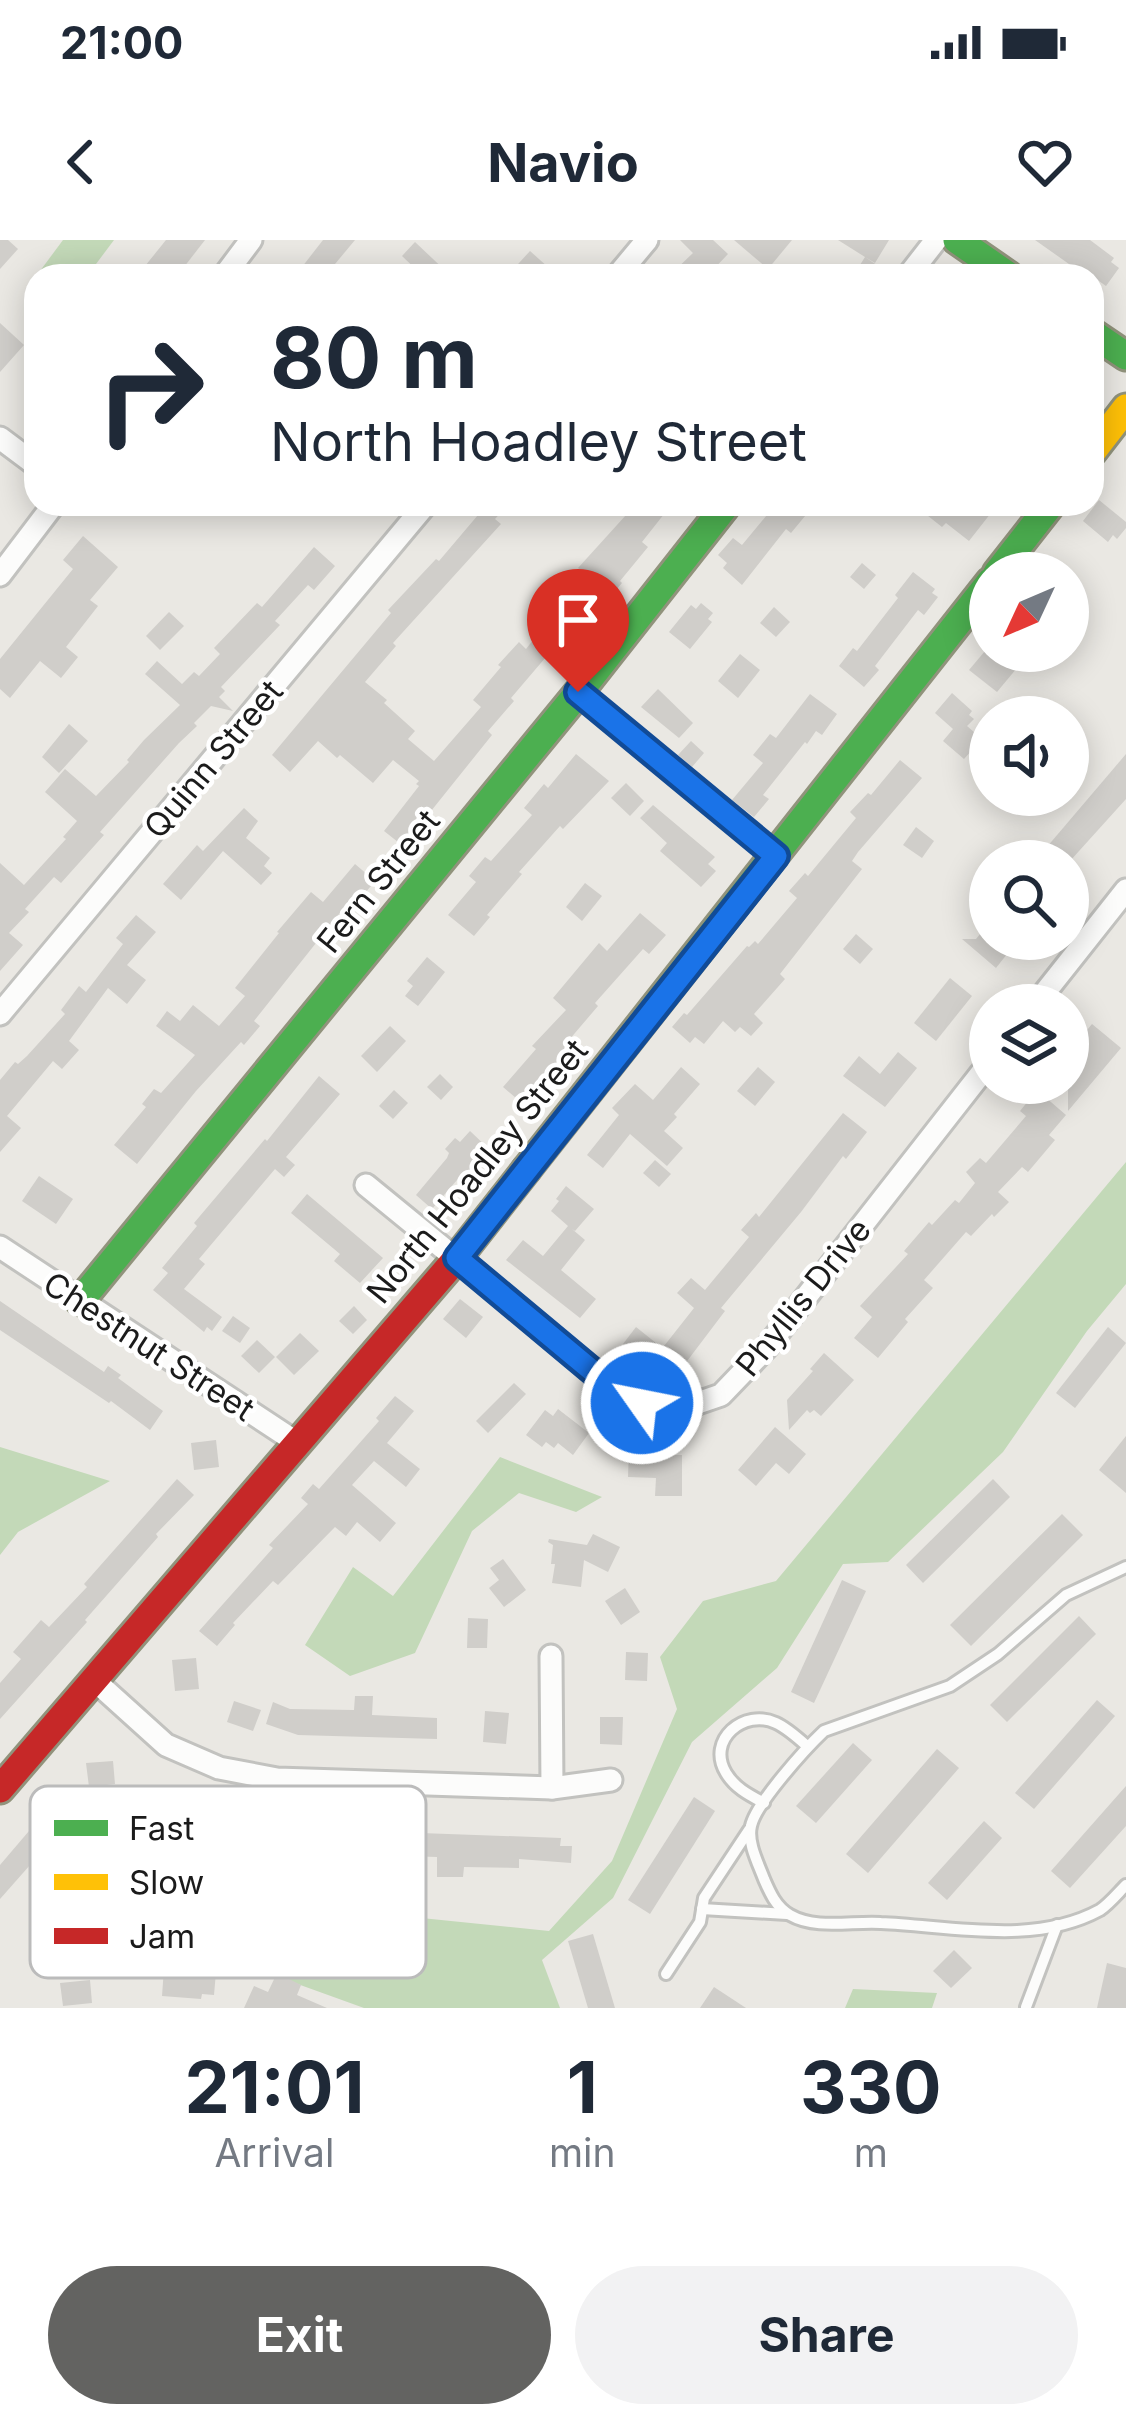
<!DOCTYPE html>
<style>
:root{--surface:#fff;--page:#f2f2f3;--text:#1f2937;--muted:#747a83;--accent:#636361}
body{margin:0;font-family:Inter,sans-serif;background:var(--page);color:var(--text);height:100vh;display:flex;flex-direction:column;font-size:45px;white-space:nowrap}
*{box-sizing:border-box;margin:0}
p{font-size:39px;color:var(--muted)}
.icon{flex:none;width:66px;height:66px;fill:none;stroke:currentColor;stroke-width:2;stroke-linecap:round;stroke-linejoin:round}
.map{position:relative;height:1768px;overflow:hidden}
.details{display:flex;flex-direction:column;background:var(--surface);flex:1}
.details>*{flex:none}
.top-card{position:absolute;left:24px;top:24px;width:1080px;height:252px;border-radius:36px;box-shadow:0 6px 30px #0003;background:#fff;color:var(--text);overflow:hidden}
.needle{width:78px;rotate:226deg}
.buttons{position:absolute;left:969px;top:312px;display:grid;gap:24px}
.buttons a{display:grid;place-items:center;width:120px;height:120px;border-radius:50%;background:var(--surface);box-shadow:0 6px 30px #0003;font-size:60px}
.pin{position:absolute;display:grid;place-items:center;width:102px;height:102px;color:#fff;margin:-123px -51px;border-radius:50% 50% 50% 0;rotate:-45deg;box-shadow:0 0 12px #0007}
.pin .icon{rotate:45deg}
.me{position:absolute;width:132px;margin:-66px;rotate:303deg;stroke-linejoin:round;filter:drop-shadow(0 0 9px #0008)}
.turn{display:flex;align-items:center;gap:42px;height:252px;padding:0 48px;font-size:54px}
.turn .icon{width:156px;height:156px;stroke-width:2.5}
.turn b{display:block;font-size:84px;line-height:102px}
.eta{display:flex;justify-content:space-evenly;align-items:center;height:204px;text-align:center}
.eta b{font-size:72px;font-weight:700;line-height:84px}
.cta{display:flex;gap:24px;margin-top:auto;padding:24px 48px}
.cta a{flex:1;height:138px;border-radius:72px;background:var(--accent);color:#fff;font-size:48px;font-weight:700;line-height:138px;text-align:center}
.cta a+a{background:var(--page);color:var(--text)}
.status{display:flex;justify-content:space-between;align-items:center;height:84px;padding:0 60px;background:var(--surface);direction:ltr}
.status svg{height:33px;fill:currentColor}
header{display:flex;justify-content:space-between;align-items:center;height:156px;padding:0 48px;background:var(--surface);font-size:54px;font-weight:700}
.map>svg:first-child{display:block}
.forest{fill:#c3d9b8}
.building{fill:#d0ceca}
.lines{fill:none;stroke-linecap:round;stroke-linejoin:round}
.lane-casing{stroke:#c2c2bf;stroke-width:16}
.street-casing{stroke:#c2c2bf;stroke-width:27}
.fast-casing{stroke:#91937c;stroke-width:33}
.slow-casing{stroke:#91937c;stroke-width:33}
.jam-casing{stroke:#91937c;stroke-width:33}
.lane{stroke:#fcfcfb;stroke-width:10}
.street{stroke:#fcfcfb;stroke-width:21}
.fast{stroke:#4caf50;stroke-width:27}
.slow{stroke:#ffc107;stroke-width:27}
.jam{stroke:#c62828;stroke-width:27}
.route-casing{stroke:#114b97;stroke-width:30}
.route{stroke:#1a73e8;stroke-width:21}
.labels{text-anchor:middle;dominant-baseline:central;stroke-width:9;stroke-linejoin:round;paint-order:stroke}
.street-label{font-size:33px;fill:#1b1b1b;stroke:#fff}
.key{fill:#fff;stroke:#bbb;stroke-width:3}
.key-label{font-size:33px;fill:#1b1b1b}
</style>
<div class="status"><b>21:00</b><svg viewBox="0 0 49 12"><path d="M0 12V9h3v3zM5 12V6h3v6zM10 12V3h3v9zM15 12V0h3v12zM26 1h20v11H26zM47 4h2v5h-2z"/></svg></div>
<header><svg class="icon" aria-label="back" viewBox="0 0 24 24"><path d="M15 5l-7 7 7 7"/></svg>Navio<svg class="icon" aria-label="heart" viewBox="0 0 24 24"><path d="M12 20l-8-8c-3-5 5-10 8-4 3-6 11-1 8 4z"/></svg></header>
<div class="map">
<svg width="1126" height="1768" viewBox="0 0 1126 1768">
<rect width="100%" height="100%" fill="#eae8e3"/>
<g class="forest">
<polygon points="63,0 114,0 87,36 41,36 40,31"/>
<polygon points="1126,922 1126,1044 1087,1091 1003,1212 888,1322 843,1324 777,1428 692,1502 613,1658 542,1720 560,1768 364,1768 198,1708 214,1657 549,1691 612,1621 677,1469 660,1417 703,1361 776,1341"/>
<polygon points="0,1207 110,1241 18,1292 0,1315"/>
<polygon points="500,1217 602,1257 576,1272 519,1253 472,1291 415,1413 350,1436 305,1405 353,1327 393,1356"/>
<polygon points="853,1749 937,1753 932,1768 845,1768"/>
</g>
<g class="building">
<polygon points="0,0 8,0 18,9 0,29"/>
<polygon points="166,0 205,0 177,36 137,36"/>
<polygon points="323,0 355,0 325,36 295,36"/>
<polygon points="680,0 713,0 728,14 707,36 669,36 693,13"/>
<polygon points="734,0 792,0 768,29"/>
<polygon points="838,0 889,0 875,23 865,17 893,36 853,36 865,17"/>
<polygon points="1035,0 1090,0 1114,18 1111,22 1119,28 1106,46 1092,36 1086,36"/>
<polygon points="415,2 451,36 423,36 402,16"/>
<polygon points="530,11 558,36 507,36"/>
<polygon points="0,83 24,105 0,132"/>
<polygon points="1099,260 1126,282 1126,288 1117,299 1113,295 1108,302 1083,281"/>
<polygon points="467,264 509,264 495,279 501,284 393,403 396,406 365,442 387,460 384,463 415,491 408,499 434,521 481,467 473,460 501,427 498,425 519,402 526,409 551,377 555,381 590,338 578,328 636,264 672,264 642,302 648,307 620,341 622,343 576,396 569,390 511,458 514,461 488,491 492,495 403,606 384,591 419,546 416,544 419,541 393,520 373,543 340,515 337,518 318,501 290,532 272,515 391,373 388,370 436,319 439,321 478,275"/>
<polygon points="776,264 815,264 791,293 786,289 742,345 723,328 727,323 718,315 733,298 742,305"/>
<polygon points="913,264 998,264 969,301 946,283 942,287"/>
<polygon points="83,296 118,327 90,360 98,366 66,407 78,417 61,438 40,421 10,458 0,449 0,419 73,329 63,320"/>
<polygon points="314,307 335,326 314,350 308,345 275,381 280,385 221,447 225,451 219,457 233,471 211,466 194,483 197,486 179,503 100,592 104,595 61,643 54,637 25,669 29,672 9,693 23,705 0,731 0,623 24,645 66,599 63,597 77,581 45,552 65,529 96,556 129,522 127,520 144,500 180,465 145,434 157,421 182,444 194,432 199,436 220,414 214,408 257,363 262,367"/>
<polygon points="862,323 876,335 864,349 850,337"/>
<polygon points="913,332 935,349 932,353 938,357 924,375 918,370 875,426 879,430 864,447 839,426 853,408 857,411 898,358 895,355"/>
<polygon points="701,363 713,373 708,379 712,382 690,409 669,392 691,365 696,369"/>
<polygon points="774,367 790,382 776,397 760,383"/>
<polygon points="169,372 184,386 160,410 146,396"/>
<polygon points="985,411 1031,411 997,452 969,430"/>
<polygon points="740,414 760,430 738,458 718,441"/>
<polygon points="658,449 693,483 679,498 641,467"/>
<polygon points="952,453 972,471 969,475 974,479 967,486 982,499 964,519 943,501 953,489 935,473"/>
<polygon points="810,454 837,474 822,495 816,491 807,504 805,502 763,555 769,559 754,577 732,560 763,523 753,515 770,494 776,498"/>
<polygon points="69,484 88,501 59,533 42,517"/>
<polygon points="691,501 704,513 692,527 678,515"/>
<polygon points="576,514 609,541 563,589 560,586 519,632 522,634 487,675 490,677 474,696 448,675 476,642 469,636 485,617 491,621 532,575 524,568 544,544 548,548"/>
<polygon points="1126,514 1126,559 1070,621 1035,621"/>
<polygon points="900,520 922,538 858,612 852,621 862,629 780,734 785,739 754,774 763,783 751,796 740,787 735,792 723,781 704,804 695,797 690,803 672,787 684,773 687,775 747,706 749,707 755,701 758,704 797,658 789,651 805,633 808,636 856,578 850,572 868,553 871,555"/>
<polygon points="626,543 644,561 630,576 611,558"/>
<polygon points="653,565 715,617 708,624 716,631 701,647 660,611 667,603 640,578"/>
<polygon points="244,568 258,581 246,598 270,618 264,626 272,633 261,645 223,611 181,660 163,644 197,605 203,611"/>
<polygon points="916,587 934,601 922,618 903,605"/>
<polygon points="355,624 375,641 352,669 347,664 254,781 260,786 244,805 241,802 196,851 137,924 114,905 146,867 142,864 154,849 161,853 195,815 156,786 167,771 180,781 193,765 219,786 245,756 235,748 279,693 277,692 311,652 323,662"/>
<polygon points="585,643 602,656 582,681 566,667"/>
<polygon points="640,673 666,695 649,714 643,709 595,763 598,766 569,800 572,803 566,810 568,811 523,864 503,847 536,809 532,806 566,770 553,758 599,703 607,711"/>
<polygon points="136,675 156,692 127,725 146,740 127,764 108,748 69,801 79,810 62,829 53,821 7,876 21,888 0,912 0,840 15,822 18,824 27,816 65,774 61,770 79,746 86,752 123,704 116,698"/>
<polygon points="990,682 990,699 1019,699 996,728 962,699 976,699"/>
<polygon points="856,694 873,709 860,724 843,709"/>
<polygon points="427,717 445,732 418,766 405,756 413,746 407,741"/>
<polygon points="950,738 972,756 936,801 914,783"/>
<polygon points="1092,784 1121,808 1068,871 1068,825 1080,811 1074,806"/>
<polygon points="390,786 406,801 377,832 361,816"/>
<polygon points="898,812 917,828 885,867 843,836 859,816 880,834"/>
<polygon points="681,827 700,844 674,874 677,877 664,891 683,908 667,926 630,894 603,928 587,915 619,875 612,868 635,844 653,860"/>
<polygon points="758,827 775,842 755,866 737,851"/>
<polygon points="440,834 453,847 441,860 427,847"/>
<polygon points="319,836 340,854 286,917 295,925 284,937 275,929 199,1019 205,1024 184,1049 222,1077 212,1091 207,1087 204,1092 153,1050 168,1033 162,1028 197,986 194,983 265,899 267,901"/>
<polygon points="394,850 408,863 393,879 379,866"/>
<polygon points="1037,850 1066,875 1049,895 1055,900 1028,932 1022,927 998,952 1009,962 994,977 992,974 971,996 966,992 924,1040 933,1048 905,1079 908,1082 878,1118 854,1098 872,1077 860,1066 908,1014 904,1011 929,982 932,985 955,960 959,963 975,943 966,932 980,918 986,923 1026,876 1020,871"/>
<polygon points="843,873 867,892 846,919 843,916 801,972 721,1068 725,1071 675,1137 653,1120 694,1068 677,1053 691,1038 705,1050 749,997 741,990 756,973 759,977"/>
<polygon points="470,891 490,910 466,935 463,933 432,969 416,955 447,918 449,913 445,909 455,898 460,902"/>
<polygon points="655,920 671,934 659,947 643,933"/>
<polygon points="39,936 73,959 56,984 22,961"/>
<polygon points="566,946 594,969 575,991 572,989 585,1000 561,1030 596,1059 580,1078 506,1020 523,1000 543,1016 568,986 551,971 559,961 556,959"/>
<polygon points="307,954 383,1018 360,1043 334,1021 340,1014 291,973"/>
<polygon points="460,1059 483,1077 466,1098 443,1079"/>
<polygon points="0,1061 104,1132 108,1126 121,1135 118,1138 163,1171 150,1190 111,1161 109,1163 0,1090"/>
<polygon points="354,1066 367,1080 353,1094 339,1081"/>
<polygon points="233,1076 250,1088 240,1103 222,1091"/>
<polygon points="636,1087 656,1103 643,1119 623,1104"/>
<polygon points="1108,1087 1126,1103 1075,1168 1056,1153"/>
<polygon points="300,1093 319,1111 294,1135 276,1117"/>
<polygon points="257,1100 275,1117 259,1133 241,1116"/>
<polygon points="824,1113 854,1140 821,1176 814,1170 810,1173 807,1170 789,1190 787,1160 813,1131 810,1129"/>
<polygon points="514,1143 526,1154 488,1193 476,1181"/>
<polygon points="395,1156 414,1171 387,1203 420,1229 406,1247 374,1221 352,1245 396,1283 380,1302 357,1282 346,1296 335,1287 278,1345 273,1341 233,1383 235,1385 217,1406 199,1391 273,1308 269,1305 308,1264 301,1258 313,1244 319,1249 379,1181 376,1178"/>
<polygon points="558,1169 589,1193 573,1215 558,1203 554,1208 546,1202 542,1207 526,1195 545,1170 553,1176"/>
<polygon points="775,1187 806,1214 789,1234 776,1223 756,1246 738,1230"/>
<polygon points="1126,1196 1126,1253 1099,1230"/>
<polygon points="216,1200 219,1227 194,1230 191,1203"/>
<polygon points="629,1208 665,1209 665,1215 682,1215 682,1256 655,1256 656,1238 628,1237"/>
<polygon points="177,1239 194,1255 156,1294 158,1297 85,1380 87,1382 0,1479 0,1443 21,1419 13,1412 41,1380 49,1387 87,1347 84,1344"/>
<polygon points="993,1239 1010,1257 923,1343 906,1325"/>
<polygon points="1062,1274 1083,1295 971,1406 950,1385"/>
<polygon points="593,1294 620,1307 608,1332 584,1320 581,1347 552,1343 555,1324 551,1324 553,1305 548,1302 549,1299 587,1305"/>
<polygon points="503,1319 526,1350 504,1367 489,1348 499,1340 490,1328"/>
<polygon points="842,1340 866,1351 814,1463 791,1452"/>
<polygon points="625,1348 640,1372 621,1385 605,1361"/>
<polygon points="1079,1376 1096,1394 1007,1482 990,1465"/>
<polygon points="468,1378 488,1379 487,1408 467,1408"/>
<polygon points="626,1412 648,1413 647,1441 625,1440"/>
<polygon points="196,1418 199,1449 175,1451 172,1420"/>
<polygon points="355,1456 373,1456 372,1475 437,1478 437,1499 298,1495 266,1484 273,1462 290,1469 354,1470"/>
<polygon points="1097,1460 1115,1476 1034,1569 1015,1553"/>
<polygon points="234,1461 261,1470 253,1491 227,1482"/>
<polygon points="485,1471 509,1473 506,1504 483,1502"/>
<polygon points="600,1477 623,1477 622,1505 600,1504"/>
<polygon points="853,1503 872,1520 816,1583 796,1566"/>
<polygon points="937,1509 959,1528 868,1633 846,1614"/>
<polygon points="113,1521 115,1544 89,1547 86,1523"/>
<polygon points="1126,1546 1126,1586 1070,1648 1051,1631"/>
<polygon points="58,1557 76,1573 0,1659 0,1625"/>
<polygon points="694,1557 715,1571 650,1674 628,1660"/>
<polygon points="201,1573 257,1588 257,1585 367,1589 368,1583 386,1584 386,1590 393,1592 561,1598 560,1606 572,1606 571,1623 519,1619 519,1628 464,1627 463,1637 437,1637 437,1617 406,1616 406,1622 338,1621 339,1613 299,1612 298,1639 282,1639 282,1611 237,1608 236,1611 217,1605 216,1609 197,1604 199,1596 195,1594"/>
<polygon points="984,1581 1002,1598 947,1660 928,1643"/>
<polygon points="593,1694 615,1768 588,1768 568,1701"/>
<polygon points="954,1710 972,1728 951,1748 933,1731"/>
<polygon points="193,1722 209,1723 208,1732 216,1732 214,1755 202,1754 201,1759 162,1756 164,1728 192,1730"/>
<polygon points="1107,1723 1126,1728 1126,1768 1097,1768"/>
<polygon points="277,1733 301,1745 297,1755 327,1768 244,1768 254,1746 268,1752"/>
<polygon points="90,1740 92,1763 63,1766 60,1743"/>
<polygon points="714,1747 746,1768 700,1768"/>
</g>
<g class="lines">
<g class="lane-casing">
<g id="lane">
<path d="M 1126,1327 L 1066,1355 L 998,1414 L 950,1446 L 824,1491 C 806,1508 756,1563 751,1586 C 747,1602 758,1623 764,1639 C 770,1653 776,1667 790,1675 C 816,1690 852,1681 881,1683 C 951,1686 1034,1706 1100,1670 C 1109,1664 1118,1653 1126,1645"/>
<path d="M 764,1563 C 749,1555 735,1548 726,1533 C 706,1500 744,1468 776,1483 C 787,1488 798,1498 807,1506"/>
<polyline points="702,1669 787,1674"/>
<polyline points="666,1734 700,1682 704,1658 749,1590"/>
<polyline points="1026,1767 1057,1685"/>
</g>
</g>
<g class="street-casing">
<g id="street">
<polyline points="224,36 251,0"/>
<polyline points="617,36 647,0"/>
<polyline points="908,36 936,0"/>
<polyline points="0,198 36,225"/>
<polyline points="0,335 54,264"/>
<polyline points="579,452 775,616"/>
<polyline points="1035,765 1126,650"/>
<polyline points="0,774 426,264"/>
<polyline points="366,945 603,1139 642,1163 683,1168 721,1155 767,1107 990,822"/>
<polyline points="0,1007 299,1204"/>
<polyline points="551,1416 552,1548"/>
<polyline points="94,1440 166,1505 219,1528 277,1539 552,1548 611,1540"/>
</g>
</g>
<g class="fast-casing">
<g id="fast">
<polyline points="957,0 1009,36"/>
<polyline points="1092,93 1126,116"/>
<polyline points="997,333 1051,264"/>
<polyline points="526,930 990,342"/>
<polyline points="80,1061 579,452 727,264"/>
</g>
</g>
<g class="slow-casing">
<polyline id="slow" points="1092,212 1126,168"/>
</g>
<g class="jam-casing">
<polyline id="jam" points="0,1549 457,1018 526,930"/>
</g>
<use href="#lane" class="lane"/>
<use href="#street" class="street"/>
<use href="#fast" class="fast"/>
<use href="#slow" class="slow"/>
<use href="#jam" class="jam"/>
</g>
<g class="lines">
<g class="route-casing">
<polyline id="route" points="578,452 776,616 457,1018 602,1139 642,1163"/>
</g>
<use href="#route" class="route"/>
</g>
<g class="labels">
<g class="street-label">
<text transform="translate(213 519) rotate(-50)">Quinn Street</text>
<text transform="translate(378 641) rotate(-51)">Fern Street</text>
<text transform="translate(477 931) rotate(-51)">North Hoadley Street</text>
<text transform="translate(803 1057) rotate(-51)">Phyllis Drive</text>
<text transform="translate(149 1106) rotate(33)">Chestnut Street</text>
</g>
</g>
<rect x="30" y="1546" width="396" height="192" rx="18" class="key"/>
<rect x="54" y="1580" width="54" height="16" fill="#4caf50"/>
<rect x="54" y="1634" width="54" height="16" fill="#ffc107"/>
<rect x="54" y="1688" width="54" height="16" fill="#c62828"/>
<g class="key-label">
<text x="129" y="1600">Fast</text>
<text x="129" y="1654">Slow</text>
<text x="129" y="1708">Jam</text>
</g>
</svg>
<div class="buttons">
<a><svg class="needle" viewBox="-14 -14 28 28"><path d="M0-13l5 13h-10z" fill="#e53935"/><path d="M0 13l5-13h-10z" fill="#747a83"/></svg></a>
<a><svg class="icon" aria-label="sound" viewBox="0 0 24 24"><path d="M4 9h4l5-4v14l-5-4H4zM17 9q2 3 0 6"/></svg></a>
<a><svg class="icon" aria-label="search" viewBox="0 0 24 24"><circle cx="10" cy="10" r="6"/><path d="M15 15l6 6"/></svg></a>
<a><svg class="icon" aria-label="layers" viewBox="0 0 24 24"><path d="M12 4l9 5-9 5-9-5zM3 14l9 5 9-5"/></svg></a>
</div>
<div class="pin" style="left:578px;top:452px;background:#d93025"><svg class="icon" aria-label="arrive" viewBox="0 0 24 24"><path d="M6 21V4h12l-3 4 3 4H6"/></svg></div>
<svg class="me" style="left:642px;top:1163px" viewBox="-20 -20 40 40"><circle r="17" fill="#1a73e8" stroke="#fff" stroke-width="3"/><path d="M0-11L8 9 0 5-8 9z" fill="#fff"/></svg>
<div class="top-card">
<div class="turn"><svg class="icon" aria-label="right" viewBox="0 0 24 24"><path d="M7 20v-9h11M14 6l5 5-5 5"/></svg><div><b>80 m</b>North Hoadley Street</div></div>
</div>
</div>
<section class="details">
<div class="eta">
<div><b>21:01</b><p>Arrival</p></div>
<div><b>1</b><p>min</p></div>
<div><b>330</b><p>m</p></div>
</div>
<div class="cta"><a>Exit</a><a>Share</a></div>
</section>
